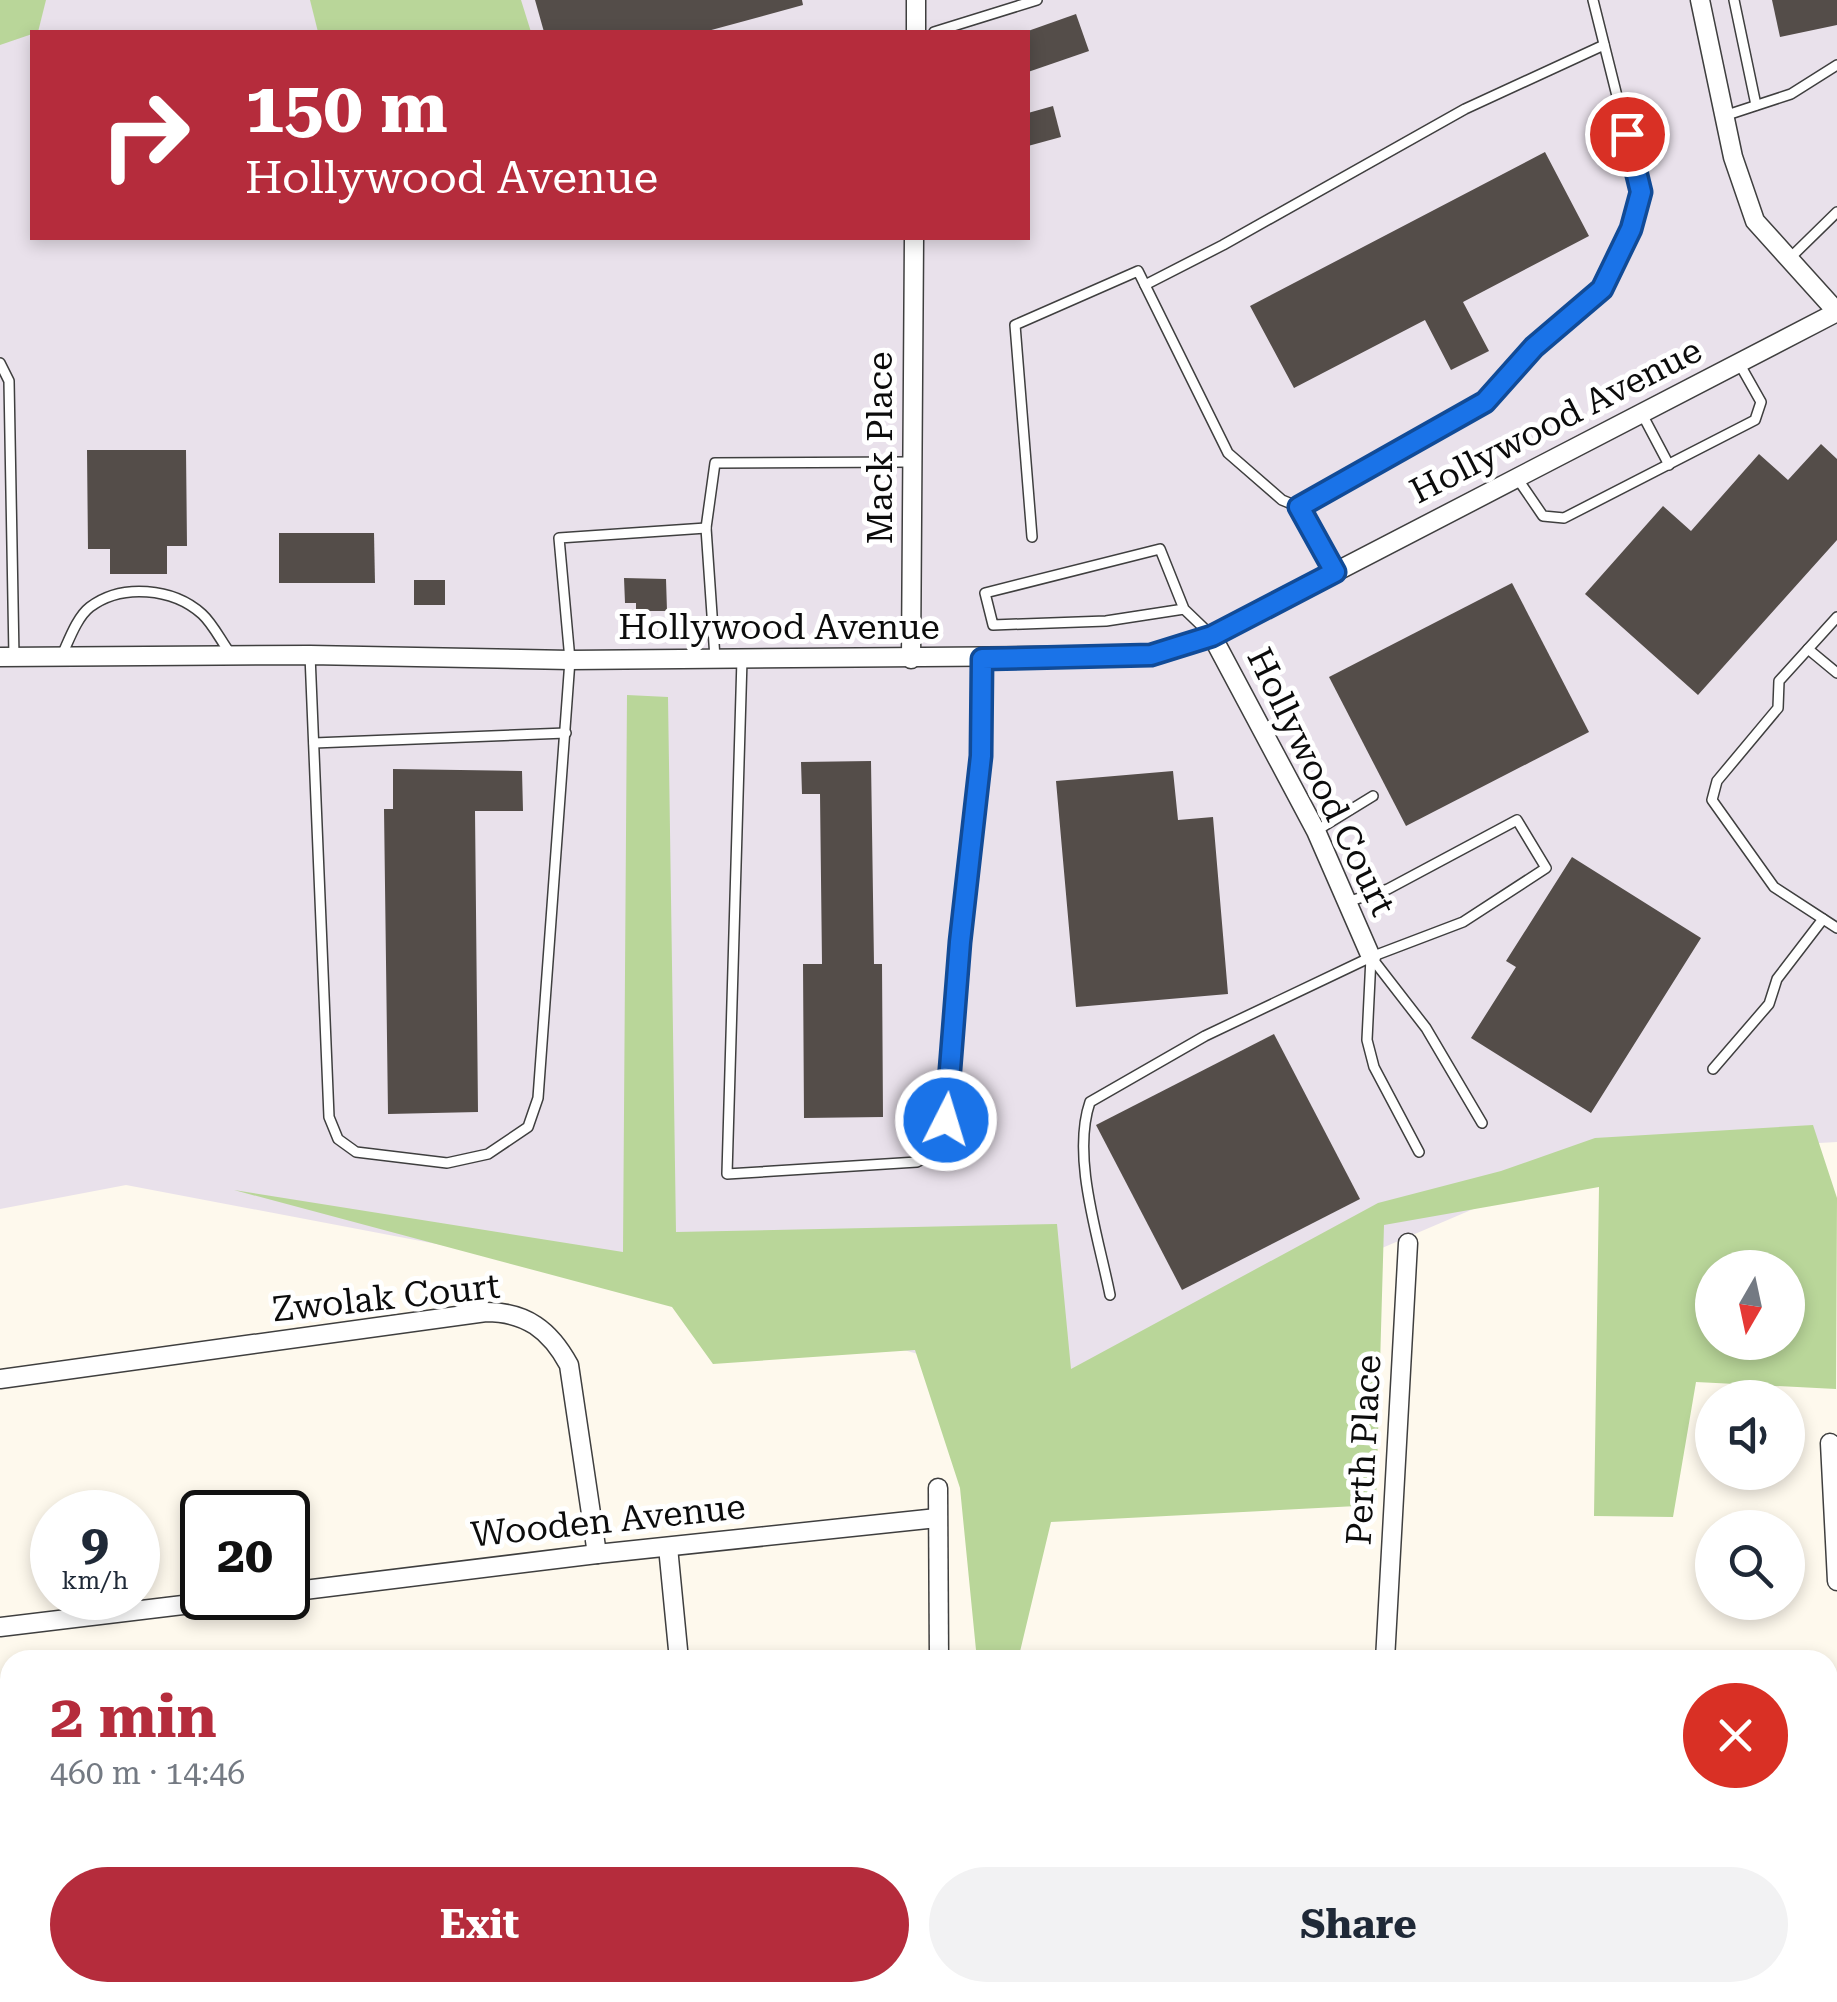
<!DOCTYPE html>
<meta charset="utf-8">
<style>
:root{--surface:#fff;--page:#f2f2f3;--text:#1f2937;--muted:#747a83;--accent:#b52c3c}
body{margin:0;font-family:"Roboto Serif",serif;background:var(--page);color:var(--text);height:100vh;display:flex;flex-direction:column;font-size:38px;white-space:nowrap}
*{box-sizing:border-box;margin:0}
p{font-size:32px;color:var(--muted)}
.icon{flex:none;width:55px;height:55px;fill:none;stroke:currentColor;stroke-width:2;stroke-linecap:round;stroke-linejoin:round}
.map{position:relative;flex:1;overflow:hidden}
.details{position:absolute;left:0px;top:1650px;width:1838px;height:352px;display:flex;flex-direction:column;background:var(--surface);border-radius:30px 30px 0 0;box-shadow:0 5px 15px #0003}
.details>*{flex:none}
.hud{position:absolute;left:30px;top:30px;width:1000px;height:210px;border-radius:0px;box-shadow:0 5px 15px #0003;background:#b52c3c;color:#fff;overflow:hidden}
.needle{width:65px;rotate:189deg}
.fabs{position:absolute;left:1695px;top:1250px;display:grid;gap:20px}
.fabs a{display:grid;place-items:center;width:110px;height:110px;border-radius:50%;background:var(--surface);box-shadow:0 5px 15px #0003;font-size:50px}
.speed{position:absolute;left:30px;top:1490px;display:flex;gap:20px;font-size:50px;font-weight:700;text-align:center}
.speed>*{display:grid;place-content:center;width:130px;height:130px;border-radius:50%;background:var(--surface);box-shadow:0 5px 15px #0003;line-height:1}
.speed small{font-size:25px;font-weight:400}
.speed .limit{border:5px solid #111;border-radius:15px;background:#fff;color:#111}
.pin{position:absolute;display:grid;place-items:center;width:85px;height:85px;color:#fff;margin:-42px;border:5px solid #fff;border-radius:50%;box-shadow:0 2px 10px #0007}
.me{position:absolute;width:110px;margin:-55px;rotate:5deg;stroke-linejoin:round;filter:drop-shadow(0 0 8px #0008)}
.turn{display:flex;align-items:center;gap:35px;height:210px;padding:0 50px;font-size:45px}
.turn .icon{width:130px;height:130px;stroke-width:2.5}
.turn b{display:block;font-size:70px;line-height:85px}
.round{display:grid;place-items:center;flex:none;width:105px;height:105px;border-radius:52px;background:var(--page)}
.overview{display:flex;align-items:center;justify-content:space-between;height:170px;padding:0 50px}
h1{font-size:60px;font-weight:700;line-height:75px;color:var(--accent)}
.primary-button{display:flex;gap:20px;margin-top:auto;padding:20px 50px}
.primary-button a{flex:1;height:115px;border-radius:60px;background:var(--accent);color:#fff;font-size:40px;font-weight:700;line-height:115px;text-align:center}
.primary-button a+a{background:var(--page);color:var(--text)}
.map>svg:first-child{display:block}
.industrial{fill:#e9e1eb;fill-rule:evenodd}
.forest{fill:#b9d699;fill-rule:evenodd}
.building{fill:#544d49}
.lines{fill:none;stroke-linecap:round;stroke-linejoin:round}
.service-casing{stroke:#3f3f3f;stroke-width:12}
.minor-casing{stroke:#3f3f3f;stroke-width:21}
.service{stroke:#fff;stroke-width:9}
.minor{stroke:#fff;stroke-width:18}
.route-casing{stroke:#114b97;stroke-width:25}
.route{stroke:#1a73e8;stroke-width:18}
.labels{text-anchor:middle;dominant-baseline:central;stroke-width:10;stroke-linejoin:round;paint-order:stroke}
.street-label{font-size:35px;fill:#0c0c0c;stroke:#fff}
</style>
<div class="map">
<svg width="1837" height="2002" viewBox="0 0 1837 2002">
<rect width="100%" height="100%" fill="#fef9ed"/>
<path class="industrial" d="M 0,0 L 1837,0 L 1837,1142 L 1728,1148 L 1586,1161 L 1047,1391 L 730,1300 L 126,1185 L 0,1209 ZM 32,32 L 1028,32 L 1028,238 L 32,238 Z"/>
<g class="forest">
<polygon points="0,0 46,0 38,32 0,45"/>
<polygon points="310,0 521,0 531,32 318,32"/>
<path d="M 627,695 L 668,697 L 676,1232 L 1057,1224 L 1071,1369 L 1378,1203 L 1501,1171 L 1595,1138 L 1813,1125 L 1837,1198 L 1836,1389 L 1696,1382 L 1673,1517 L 1594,1516 L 1599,1187 L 1384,1225 L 1376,1505 L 1051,1522 L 1018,1660 L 977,1660 L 960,1488 L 915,1350 L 713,1364 L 672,1307 L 234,1190 L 623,1252 ZM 1712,1268 L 1788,1268 L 1788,1342 L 1712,1342 Z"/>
</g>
<g class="building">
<polygon points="535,0 802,0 803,5 704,32 544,32"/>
<polygon points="1772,0 1837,0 1837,25 1780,37"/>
<polygon points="1076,14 1089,51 1028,72 1028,31"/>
<polygon points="1053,106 1061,137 1028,146 1028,113"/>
<polygon points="1545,152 1589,236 1463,302 1489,351 1451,370 1425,320 1294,388 1250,306"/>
<polygon points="1821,444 1837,459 1837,540 1698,695 1585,594 1663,506 1691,531 1759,454 1788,480"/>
<polygon points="87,450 186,450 187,546 167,546 167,574 110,574 110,549 88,549"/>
<polygon points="279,533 374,533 375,583 279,583"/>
<polygon points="624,578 666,579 667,611 636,611 636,603 625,603"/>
<rect x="414" y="580" width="31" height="25"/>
<polygon points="1512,583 1589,732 1406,826 1329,677"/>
<polygon points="871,761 874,964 882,964 883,1117 804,1118 803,964 822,964 820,794 802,794 801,762"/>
<polygon points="393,769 522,771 523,811 475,811 478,1112 388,1114 384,809 393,809"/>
<polygon points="1173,771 1178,820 1213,817 1228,994 1076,1007 1056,781"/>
<polygon points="1572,857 1701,938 1591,1113 1471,1038 1516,967 1506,961"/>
<polygon points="1274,1034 1360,1199 1182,1290 1096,1125"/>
</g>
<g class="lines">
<g class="service-casing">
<g id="service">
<polyline points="1734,0 1756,105"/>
<polyline points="934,32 1037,0"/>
<polyline points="1724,116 1791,94 1837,65"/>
<polyline points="1789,259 1837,212"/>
<polyline points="1145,285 1223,245 1465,109 1604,45"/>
<polyline points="0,363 9,381 14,657"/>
<polyline points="1642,414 1669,465"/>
<polyline points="1517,478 1543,516 1564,518 1755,420 1761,402 1739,363"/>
<polyline points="1299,507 1485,402 1534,347 1601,289 1631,229 1641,192 1593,0"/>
<polyline points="1032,537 1015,325 1138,271 1228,453 1282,500 1299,507 1335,573"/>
<polyline points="1184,609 1106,621 993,625 985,593 1160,549 1184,609 1210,634"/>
<polyline points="1837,617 1779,681 1778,708 1717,781 1712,800 1774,887 1837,928"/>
<polyline points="1808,649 1837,673"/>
<path d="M 62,655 C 69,640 77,617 90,607 C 122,583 173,588 202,614 C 213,624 221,641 230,653"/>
<polyline points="310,655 329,1117 338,1139 356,1152 447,1163 488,1154 528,1127 538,1098 570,660 559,538 706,528"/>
<polyline points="715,658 706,528 715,463 911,462"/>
<polyline points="742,659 727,1174 917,1162 944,1148 960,943 981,755 983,659"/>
<polyline points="314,743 566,733"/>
<polyline points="1316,831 1373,796"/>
<polyline points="1371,957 1367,1040 1374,1067 1419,1152"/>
<polyline points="1371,957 1426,1028 1482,1123"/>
<polyline points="1713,1069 1769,1004 1777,979 1823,919"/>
<path d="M 1110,1295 C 1099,1239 1071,1157 1090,1102 L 1205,1036 L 1371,957 L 1463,922 L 1546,868 L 1517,820 L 1388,889 L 1347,902"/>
</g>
</g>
<g class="minor-casing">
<g id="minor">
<polyline points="1700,0 1733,157 1755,221 1837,312"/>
<polyline points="916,32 916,0"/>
<polyline points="1212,636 1316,831 1371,957"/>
<polyline points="0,657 310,655 570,660 1151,655 1212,636 1837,312"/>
<polyline points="911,659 914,238"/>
<path d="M 0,1379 L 486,1312 C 526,1312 550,1330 569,1365 L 597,1554"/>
<polyline points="1830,1443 1837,1581"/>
<polyline points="938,1488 939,1660"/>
<polyline points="668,1547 679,1660"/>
<polyline points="288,1592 597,1554 937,1518"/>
<polyline points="0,1627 241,1598"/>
<polyline points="1385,1660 1408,1243"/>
<polyline points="1828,1733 1837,1733"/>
<polyline points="616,1992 618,2002"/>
<polyline points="938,1992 938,2002"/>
<polyline points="491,2002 547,1992"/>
<polyline points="1376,2002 1376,1992"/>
<polyline points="1619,2002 1619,1992"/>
</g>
</g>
<use href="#service" class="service"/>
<use href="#minor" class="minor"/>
</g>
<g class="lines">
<g class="route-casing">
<polyline id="route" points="946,1120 960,942 981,756 982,659 1151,655 1212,636 1335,572 1299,507 1485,402 1534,347 1602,289 1631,229 1641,192 1627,134"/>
</g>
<use href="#route" class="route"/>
</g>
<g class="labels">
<g class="street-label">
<text transform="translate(1556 421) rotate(-27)">Hollywood Avenue</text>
<text transform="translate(880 448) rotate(-90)">Mack Place</text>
<text x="779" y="627">Hollywood Avenue</text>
<text transform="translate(1321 782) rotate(64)">Hollywood Court</text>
<text transform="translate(386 1298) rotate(-6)">Zwolak Court</text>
<text transform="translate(1364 1450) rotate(-87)">Perth Place</text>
<text transform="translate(608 1521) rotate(-6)">Wooden Avenue</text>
</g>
</g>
</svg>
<div class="fabs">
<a><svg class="needle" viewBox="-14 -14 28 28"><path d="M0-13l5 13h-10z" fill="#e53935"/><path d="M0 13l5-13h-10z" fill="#747a83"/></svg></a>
<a><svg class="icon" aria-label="sound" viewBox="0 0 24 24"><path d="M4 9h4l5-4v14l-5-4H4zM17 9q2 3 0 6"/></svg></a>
<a><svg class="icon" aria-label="search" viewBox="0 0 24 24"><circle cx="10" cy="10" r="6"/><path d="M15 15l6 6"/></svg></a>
</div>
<div class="speed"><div>9<small>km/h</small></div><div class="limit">20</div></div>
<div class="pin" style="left:1627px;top:134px;background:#d93025"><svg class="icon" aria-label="arrive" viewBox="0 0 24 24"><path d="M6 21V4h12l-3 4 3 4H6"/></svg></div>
<svg class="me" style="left:946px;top:1120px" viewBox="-20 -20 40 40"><circle r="17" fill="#1a73e8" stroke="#fff" stroke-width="3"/><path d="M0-11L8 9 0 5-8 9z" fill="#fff"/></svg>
<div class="hud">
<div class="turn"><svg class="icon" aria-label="right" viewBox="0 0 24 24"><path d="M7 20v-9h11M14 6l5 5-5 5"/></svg><div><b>150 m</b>Hollywood Avenue</div></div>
</div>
<section class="details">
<div class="overview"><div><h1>2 min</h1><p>460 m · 14:46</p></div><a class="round" style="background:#d93025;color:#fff"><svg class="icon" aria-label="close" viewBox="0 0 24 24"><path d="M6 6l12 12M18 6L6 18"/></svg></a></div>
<div class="primary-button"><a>Exit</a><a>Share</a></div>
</section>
</div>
